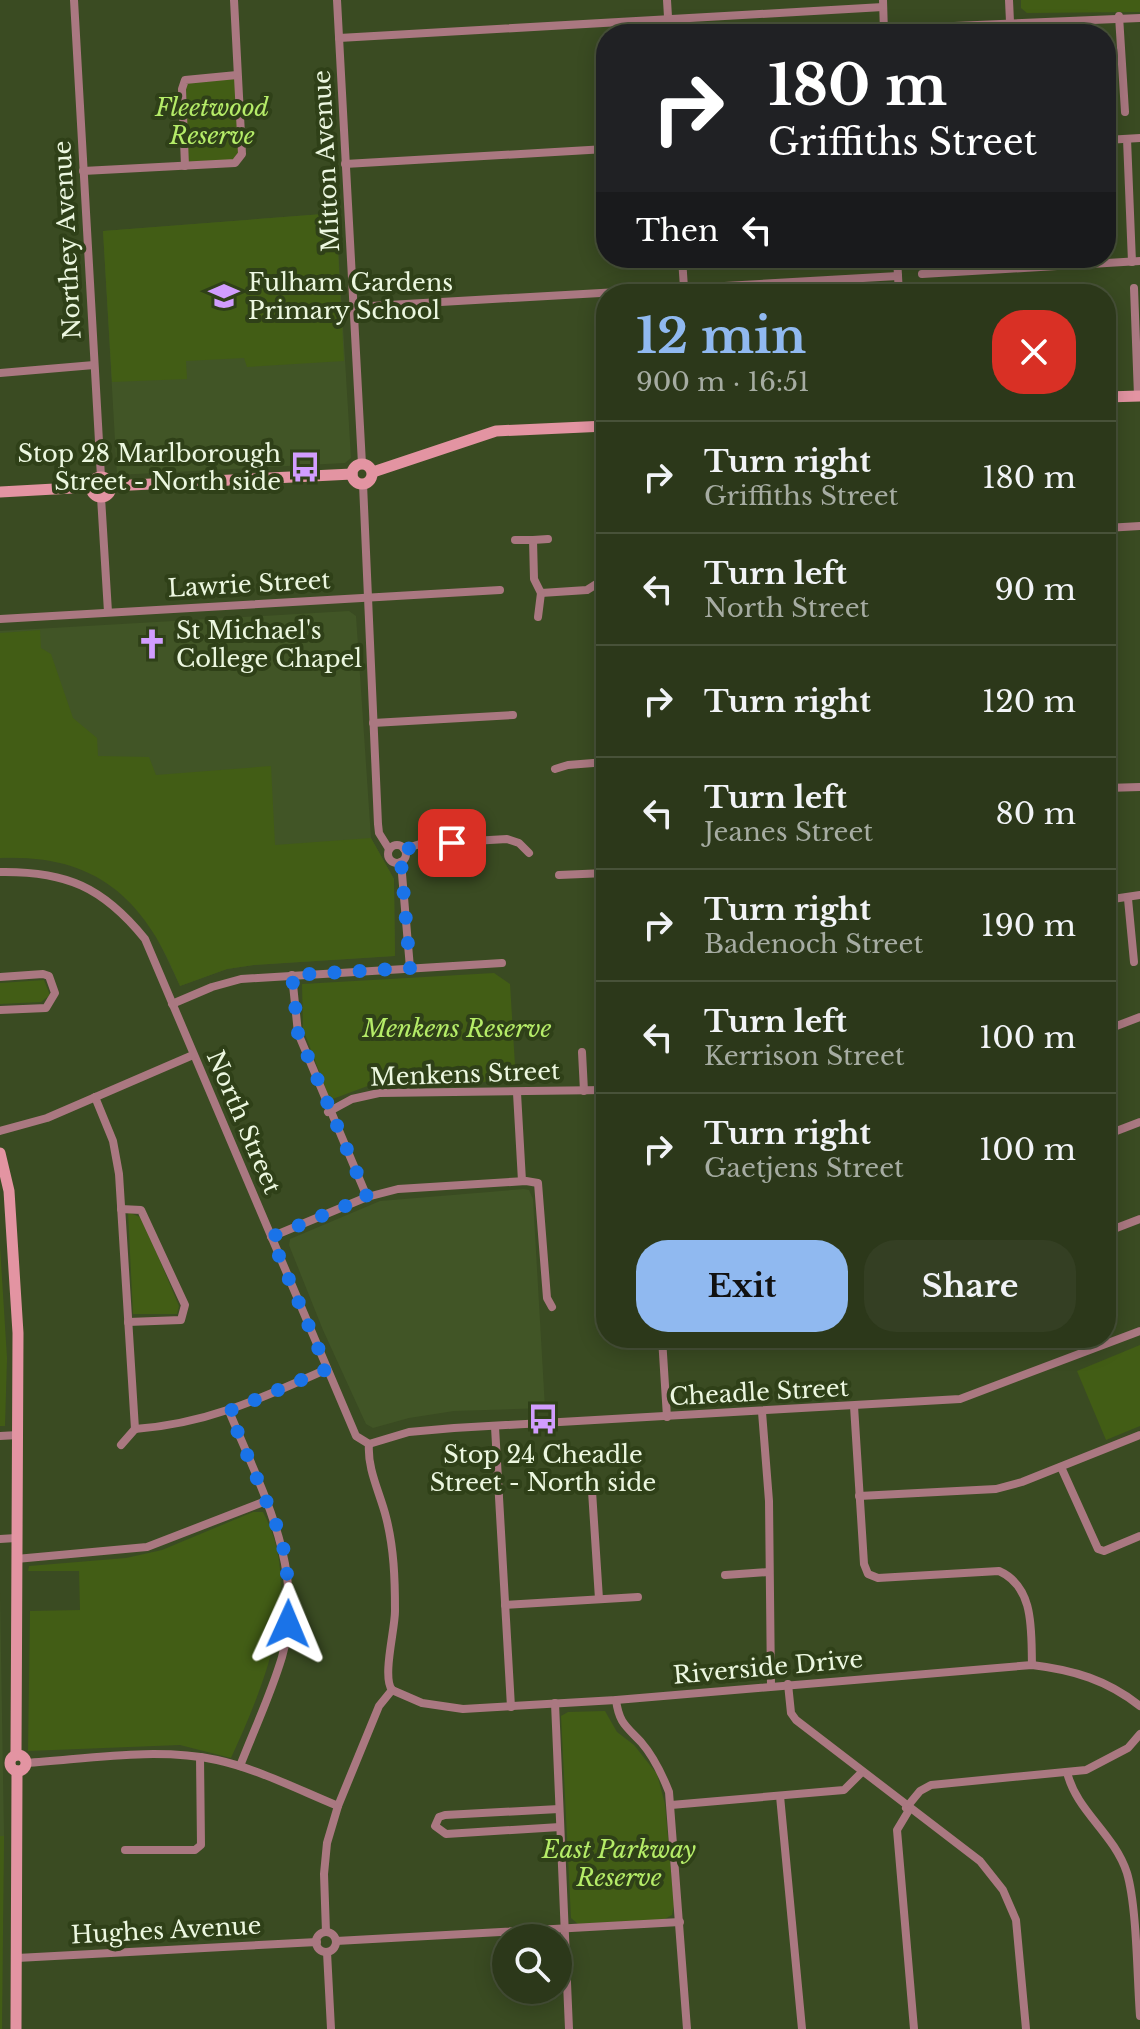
<!DOCTYPE html>
<meta charset="utf-8">
<style>
:root{--surface:#2c381a;--page:#343f23;--text:#f1f3f6;--muted:#a6aca2;--line:#485239;--accent:#90b9f0}
body{margin:0;font-family:"Libre Baskerville",serif;background:var(--page);color:var(--text);height:100vh;display:flex;flex-direction:column;font-size:30px;white-space:nowrap}
*{box-sizing:border-box;margin:0}
p{font-size:26px;color:var(--muted)}
.icon{flex:none;width:44px;height:44px;fill:none;stroke:currentColor;stroke-width:2;stroke-linecap:round;stroke-linejoin:round}
.map{position:relative;flex:1;overflow:hidden}
.panel{position:absolute;left:596px;top:284px;width:520px;height:1064px;display:flex;flex-direction:column;background:var(--surface);border-radius:32px;box-shadow:0 4px 20px #0003,0 0 0 2px var(--line)}
.panel>*{flex:none}
.top-card{position:absolute;left:596px;top:24px;width:520px;height:244px;border-radius:32px;box-shadow:0 4px 20px #0003,0 0 0 2px var(--line);background:#202124;color:#fff;overflow:hidden}
.controls{position:absolute;left:492px;top:1924px;display:grid;gap:16px}
.controls a{display:grid;place-items:center;width:80px;height:80px;border-radius:50%;background:var(--surface);box-shadow:0 4px 20px #0003,0 0 0 2px var(--line);font-size:40px}
.pin{position:absolute;display:grid;place-items:center;width:68px;height:68px;color:#fff;margin:-34px;border-radius:16px;box-shadow:0 4px 12px #0006}
.me{position:absolute;width:88px;margin:-44px;rotate:1deg;stroke-linejoin:round;filter:drop-shadow(0 0 6px #0008)}
.turn{display:flex;align-items:center;gap:28px;height:168px;padding:0 40px;font-size:36px}
.turn .icon{width:104px;height:104px;stroke-width:2.5}
.turn b{display:block;font-size:56px;line-height:68px}
.then{display:flex;align-items:center;height:76px;padding:0 40px;background:#0003;gap:16px;font-size:30px}
.round{display:grid;place-items:center;flex:none;width:84px;height:84px;border-radius:32px;background:var(--page)}
.head{display:flex;align-items:center;justify-content:space-between;height:136px;padding:0 40px}
h1{font-size:48px;font-weight:800;line-height:60px;color:var(--accent)}
.action{display:flex;gap:16px;margin-top:auto;padding:16px 40px}
.action a{flex:1;height:92px;border-radius:32px;background:var(--accent);color:#111;font-size:32px;font-weight:800;line-height:92px;text-align:center}
.action a+a{background:var(--page);color:var(--text)}
ul{padding:0;list-style:none}
li{display:flex;align-items:center;gap:24px;height:112px;padding:0 40px;border-top:2px solid var(--line)}
li div{flex:1}
li b{display:block;font-size:30px}
li em{font-style:normal}
.map>svg:first-child{display:block}
.built{fill:#415526}
.green{fill:#425d15}
.lines{fill:none;stroke-linecap:round;stroke-linejoin:round}
.street{stroke:#aa7881;stroke-width:8}
.secondary{stroke:#e394a2;stroke-width:11}
.route{stroke:#1a73e8;stroke-width:14;stroke-dasharray:0 25.2}
.labels{text-anchor:middle;dominant-baseline:central;stroke-width:8;stroke-linejoin:round;paint-order:stroke}
.park-label{font-size:24px;font-style:italic;fill:#b5ec68;stroke:#2f4018}
.street-label{font-size:24px;fill:#ecf7e0;stroke:#2f4018}
.poi-label{font-size:24px;fill:#ecf7e0;stroke:#2f4018;text-anchor:start}
</style>
<div class="map">
<svg width="1140" height="2029" viewBox="0 0 1140 2029">
<rect width="100%" height="100%" fill="#3a4b22"/>
<g class="built">
<polygon points="336,213 351,458 345,463 117,475 103,231"/>
<polygon points="349,611 356,616 371,838 394,879 395,956 254,965 227,969 180,986 152,927 122,892 95,874 61,861 30,857 0,858 0,631"/>
<polygon points="524,1189 529,1190 533,1199 545,1408 454,1411 409,1418 373,1428 366,1424 323,1330 289,1245 290,1239 380,1201"/>
<polygon points="0,1592 4,1836 0,2029"/>
</g>
<g class="green">
<polygon points="1021,0 1140,0 1140,12 1027,13 1021,8"/>
<polygon points="235,78 239,152 233,160 187,164 186,82"/>
<polygon points="336,213 344,361 247,367 244,358 186,361 187,379 112,382 103,231"/>
<path d="M 40,630 L 41,648 L 51,654 L 73,718 L 97,738 L 98,756 L 149,757 L 156,775 L 271,766 L 275,845 L 371,838 L 394,879 L 395,956 L 254,965 L 227,969 L 180,986 C 145,899 97,854 0,858 L 0,633 Z"/>
<polygon points="494,973 510,984 516,1081 373,1084 330,1100 303,1029 302,984"/>
<polygon points="44,980 50,995 41,1002 0,1004 0,983"/>
<polygon points="128,1212 142,1218 179,1306 177,1314 133,1314"/>
<polygon points="0,1246 7,1358 5,1426 0,1426"/>
<polygon points="1140,1345 1140,1426 1106,1440 1077,1371"/>
<path d="M 253,1512 L 263,1512 C 305,1589 264,1686 231,1758 L 180,1745 L 28,1751 L 30,1611 L 80,1610 L 79,1571 L 28,1571 L 29,1566 L 126,1558 L 162,1550 Z"/>
<polygon points="605,1711 617,1732 634,1745 657,1774 665,1804 674,1905 672,1915 663,1920 578,1924 571,1918 561,1716 568,1712"/>
<polygon points="0,1836 4,1836 2,2029 0,2029"/>
</g>
<g class="lines">
<g class="street">
<polyline points="74,0 101,477"/>
<polyline points="337,0 362,464"/>
<polyline points="667,0 668,17"/>
<polyline points="883,0 884,33"/>
<polyline points="1009,0 1010,22"/>
<polyline points="1119,16 1125,112"/>
<polyline points="884,29 1140,18"/>
<polyline points="339,38 883,7"/>
<polyline points="1127,139 1132,262"/>
<polyline points="1106,140 1140,138"/>
<polyline points="345,164 606,149"/>
<polyline points="185,166 182,89 185,80 237,75"/>
<polyline points="83,171 235,163 242,154 234,0"/>
<polyline points="682,258 684,288"/>
<polyline points="897,258 899,294"/>
<polyline points="922,274 1140,261"/>
<polyline points="1134,288 1138,396"/>
<polyline points="354,307 898,276"/>
<polyline points="0,373 94,365"/>
<polyline points="363,484 378,824 379,833 389,849"/>
<polyline points="101,497 108,612"/>
<polyline points="1106,528 1140,526"/>
<polyline points="515,540 533,540 534,579 541,593 587,590 606,578"/>
<polyline points="533,540 548,539"/>
<polyline points="1106,546 1110,528"/>
<polyline points="538,617 541,593"/>
<polyline points="0,619 500,590"/>
<polyline points="373,723 513,715"/>
<polyline points="555,769 568,765 606,762"/>
<polyline points="1106,788 1140,787"/>
<circle cx="397" cy="854" r="9"/>
<polyline points="404,849 420,844 507,839 519,843 529,853"/>
<polyline points="401,862 410,968"/>
<path d="M 0,872 C 66,871 103,887 145,939 L 356,1436 L 369,1444"/>
<polyline points="559,875 606,873"/>
<polyline points="1128,899 1134,962"/>
<polyline points="1106,900 1140,895"/>
<polyline points="292,975 298,1033 367,1197"/>
<polyline points="0,977 43,974 49,976 55,993 46,1008 0,1010"/>
<polyline points="172,1004 212,987 241,979 502,963"/>
<polyline points="1106,1030 1140,1017"/>
<polyline points="582,1052 584,1091"/>
<polyline points="517,1093 522,1181"/>
<polyline points="95,1097 113,1141 119,1174 135,1429"/>
<polyline points="328,1112 352,1099 379,1093 606,1090"/>
<polyline points="0,1131 47,1118 193,1055"/>
<polyline points="1106,1135 1140,1122"/>
<polyline points="121,1209 141,1210 185,1305 181,1320 128,1322"/>
<polyline points="1106,1232 1140,1219"/>
<polyline points="271,1237 367,1197 398,1189 526,1181 538,1183 547,1298 552,1307"/>
<polyline points="662,1338 667,1417"/>
<path d="M 854,1406 L 864,1564 L 868,1574 L 878,1578 L 999,1571 C 1035,1587 1031,1631 1032,1665"/>
<path d="M 229,1411 C 261,1489 307,1571 282,1657 C 271,1694 254,1730 240,1766"/>
<polyline points="762,1412 769,1501 771,1686"/>
<polyline points="495,1427 511,1707"/>
<path d="M 135,1429 C 207,1424 262,1398 327,1369"/>
<polyline points="0,1436 18,1435"/>
<polyline points="369,1444 409,1432 454,1428 960,1399 1140,1331"/>
<path d="M 369,1444 C 367,1469 380,1493 386,1517 C 394,1548 395,1579 395,1611 C 395,1630 382,1677 392,1690"/>
<polyline points="121,1445 135,1429"/>
<polyline points="1061,1467 1098,1549 1104,1551 1140,1536"/>
<polyline points="592,1491 599,1599"/>
<polyline points="859,1496 996,1489 1022,1482 1140,1435"/>
<polyline points="0,1539 16,1538"/>
<polyline points="16,1559 147,1547 266,1501"/>
<polyline points="725,1575 769,1572"/>
<polyline points="505,1605 638,1597"/>
<polyline points="788,1684 791,1713 796,1720 980,1861 1003,1890 1016,1920 1026,2029"/>
<path d="M 392,1690 L 422,1703 L 463,1709 L 616,1700 L 1032,1665 C 1074,1670 1107,1680 1140,1706"/>
<path d="M 616,1700 C 619,1723 626,1726 641,1742 C 654,1757 662,1774 669,1792 L 687,2029"/>
<polyline points="555,1703 569,2029"/>
<path d="M 26,1763 C 88,1759 155,1747 217,1760 C 258,1769 299,1790 338,1806"/>
<path d="M 1067,1772 C 1076,1811 1114,1833 1127,1873 C 1137,1907 1137,1977 1140,2016"/>
<polyline points="780,1796 802,2029"/>
<polyline points="671,1805 844,1790 861,1773"/>
<polyline points="906,1808 920,1791 931,1785 1086,1770 1128,1748 1140,1734"/>
<polyline points="559,1809 445,1815 439,1817 435,1826 446,1834 560,1827"/>
<polyline points="909,1810 897,1830 914,2029"/>
<polyline points="125,1850 195,1850 201,1845 200,1757"/>
<polyline points="326,1932 324,1874 327,1843 338,1806 379,1706 392,1690"/>
<circle cx="326" cy="1942" r="10"/>
<polyline points="336,1941 680,1922"/>
<polyline points="327,1952 331,2029"/>
<polyline points="17,1958 317,1942"/>
</g>
<g class="secondary">
<polyline points="1106,397 1140,396"/>
<circle cx="362" cy="474" r="10"/>
<polyline points="373,472 496,431 606,426"/>
<circle cx="101" cy="487" r="10"/>
<polyline points="111,486 352,474"/>
<polyline points="0,492 91,487"/>
<polyline points="0,1153 9,1191 18,1333 16,1755"/>
<circle cx="18" cy="1763" r="8"/>
<polyline points="16,2029 17,1771"/>
</g>
</g>
<g class="lines">
<polyline class="route" points="288,1624 288,1581 282,1539 229,1411 327,1369 271,1237 367,1197 298,1033 292,975 410,968 401,862 405,858 404,849 452,843"/>
</g>
<defs>
<g id="school-bare" transform="scale(2.4)"><path d="M0-5L7-2L0 1L-7-2ZM-4 1L0 2.5L4 1V4Q0 6-4 4Z" fill="#d19dfe" stroke="#2f4018" stroke-width="2.5" paint-order="stroke"/></g>
<g id="bus-bare" transform="scale(2.4)"><path d="M-5-6H5V4H4V6H2V4H-2V6H-4V4H-5ZM-3.5-4V0h7V-4ZM-3.5 1.2v1.5H-2V1.2ZM2 1.2v1.5H3.5V1.2Z" fill="#d19dfe" stroke="#2f4018" stroke-width="2.5" paint-order="stroke"/></g>
<g id="church-bare" transform="scale(2.4)"><path d="M-1.2-6h2.4v3.5h3.3v2.4h-3.3V6h-2.4V-.1h-3.3v-2.4h3.3Z" fill="#d19dfe" stroke="#2f4018" stroke-width="2.5" paint-order="stroke"/></g>
</defs>
<g fill-rule="evenodd">
<use href="#school-bare" x="224" y="296"/>
<use href="#bus-bare" x="305" y="467"/>
<use href="#church-bare" x="152" y="644"/>
<use href="#bus-bare" x="543" y="1419"/>
</g>
<g class="labels">
<g class="park-label">
<text x="212" y="107">Fleetwood<tspan x="212" dy="28">Reserve</tspan></text>
<text x="457" y="1028">Menkens Reserve</text>
<text x="619" y="1849">East Parkway<tspan x="619" dy="28">Reserve</tspan></text>
</g>
<g class="street-label">
<text transform="translate(326 161) rotate(-93)">Mitton Avenue</text>
<text transform="translate(67 240) rotate(-93)">Northey Avenue</text>
<text transform="translate(249 584) rotate(-3)">Lawrie Street</text>
<text transform="translate(465 1074) rotate(-2)">Menkens Street</text>
<text transform="translate(244 1122) rotate(67)">North Street</text>
<text transform="translate(759 1392) rotate(-3)">Cheadle Street</text>
<text transform="translate(768 1667) rotate(-5)">Riverside Drive</text>
<text transform="translate(166 1930) rotate(-3)">Hughes Avenue</text>
</g>
<g class="poi-label">
<text x="248" y="282">Fulham Gardens<tspan x="248" dy="28">Primary School</tspan></text>
<text x="281" y="453" text-anchor="end">Stop 28 Marlborough<tspan x="281" dy="28">Street - North side</tspan></text>
<text x="176" y="630">St Michael's<tspan x="176" dy="28">College Chapel</tspan></text>
<text x="543" y="1454" text-anchor="middle">Stop 24 Cheadle<tspan x="543" dy="28">Street - North side</tspan></text>
</g>
</g>
</svg>
<div class="controls">
<a><svg class="icon" aria-label="search" viewBox="0 0 24 24"><circle cx="10" cy="10" r="6"/><path d="M15 15l6 6"/></svg></a>
</div>
<div class="pin" style="left:452px;top:843px;background:#d93025"><svg class="icon" aria-label="arrive" viewBox="0 0 24 24"><path d="M6 21V4h12l-3 4 3 4H6"/></svg></div>
<svg class="me" style="left:288px;top:1624px" viewBox="-20 -20 40 40"><path d="M0-17L14 15 0 8-14 15z" fill="#1a73e8" stroke="#fff" stroke-width="4"/></svg>
<div class="top-card">
<div class="turn"><svg class="icon" aria-label="right" viewBox="0 0 24 24"><path d="M7 20v-9h11M14 6l5 5-5 5"/></svg><div><b>180 m</b>Griffiths Street</div></div>
<div class="then">Then<svg class="icon" aria-label="left" viewBox="0 0 24 24"><path d="M17 20v-9H6M10 6l-5 5 5 5"/></svg></div>
</div>
<section class="panel">
<div class="head"><div><h1>12 min</h1><p>900 m · 16:51</p></div><a class="round" style="background:#d93025;color:#fff"><svg class="icon" aria-label="close" viewBox="0 0 24 24"><path d="M6 6l12 12M18 6L6 18"/></svg></a></div>
<ul>
<li><svg class="icon" aria-label="right" viewBox="0 0 24 24"><path d="M7 20v-9h11M14 6l5 5-5 5"/></svg><div><b>Turn right</b><p>Griffiths Street</p></div><em>180 m</em></li>
<li><svg class="icon" aria-label="left" viewBox="0 0 24 24"><path d="M17 20v-9H6M10 6l-5 5 5 5"/></svg><div><b>Turn left</b><p>North Street</p></div><em>90 m</em></li>
<li><svg class="icon" aria-label="right" viewBox="0 0 24 24"><path d="M7 20v-9h11M14 6l5 5-5 5"/></svg><div><b>Turn right</b></div><em>120 m</em></li>
<li><svg class="icon" aria-label="left" viewBox="0 0 24 24"><path d="M17 20v-9H6M10 6l-5 5 5 5"/></svg><div><b>Turn left</b><p>Jeanes Street</p></div><em>80 m</em></li>
<li><svg class="icon" aria-label="right" viewBox="0 0 24 24"><path d="M7 20v-9h11M14 6l5 5-5 5"/></svg><div><b>Turn right</b><p>Badenoch Street</p></div><em>190 m</em></li>
<li><svg class="icon" aria-label="left" viewBox="0 0 24 24"><path d="M17 20v-9H6M10 6l-5 5 5 5"/></svg><div><b>Turn left</b><p>Kerrison Street</p></div><em>100 m</em></li>
<li><svg class="icon" aria-label="right" viewBox="0 0 24 24"><path d="M7 20v-9h11M14 6l5 5-5 5"/></svg><div><b>Turn right</b><p>Gaetjens Street</p></div><em>100 m</em></li>
</ul>
<div class="action"><a>Exit</a><a>Share</a></div>
</section>
</div>
